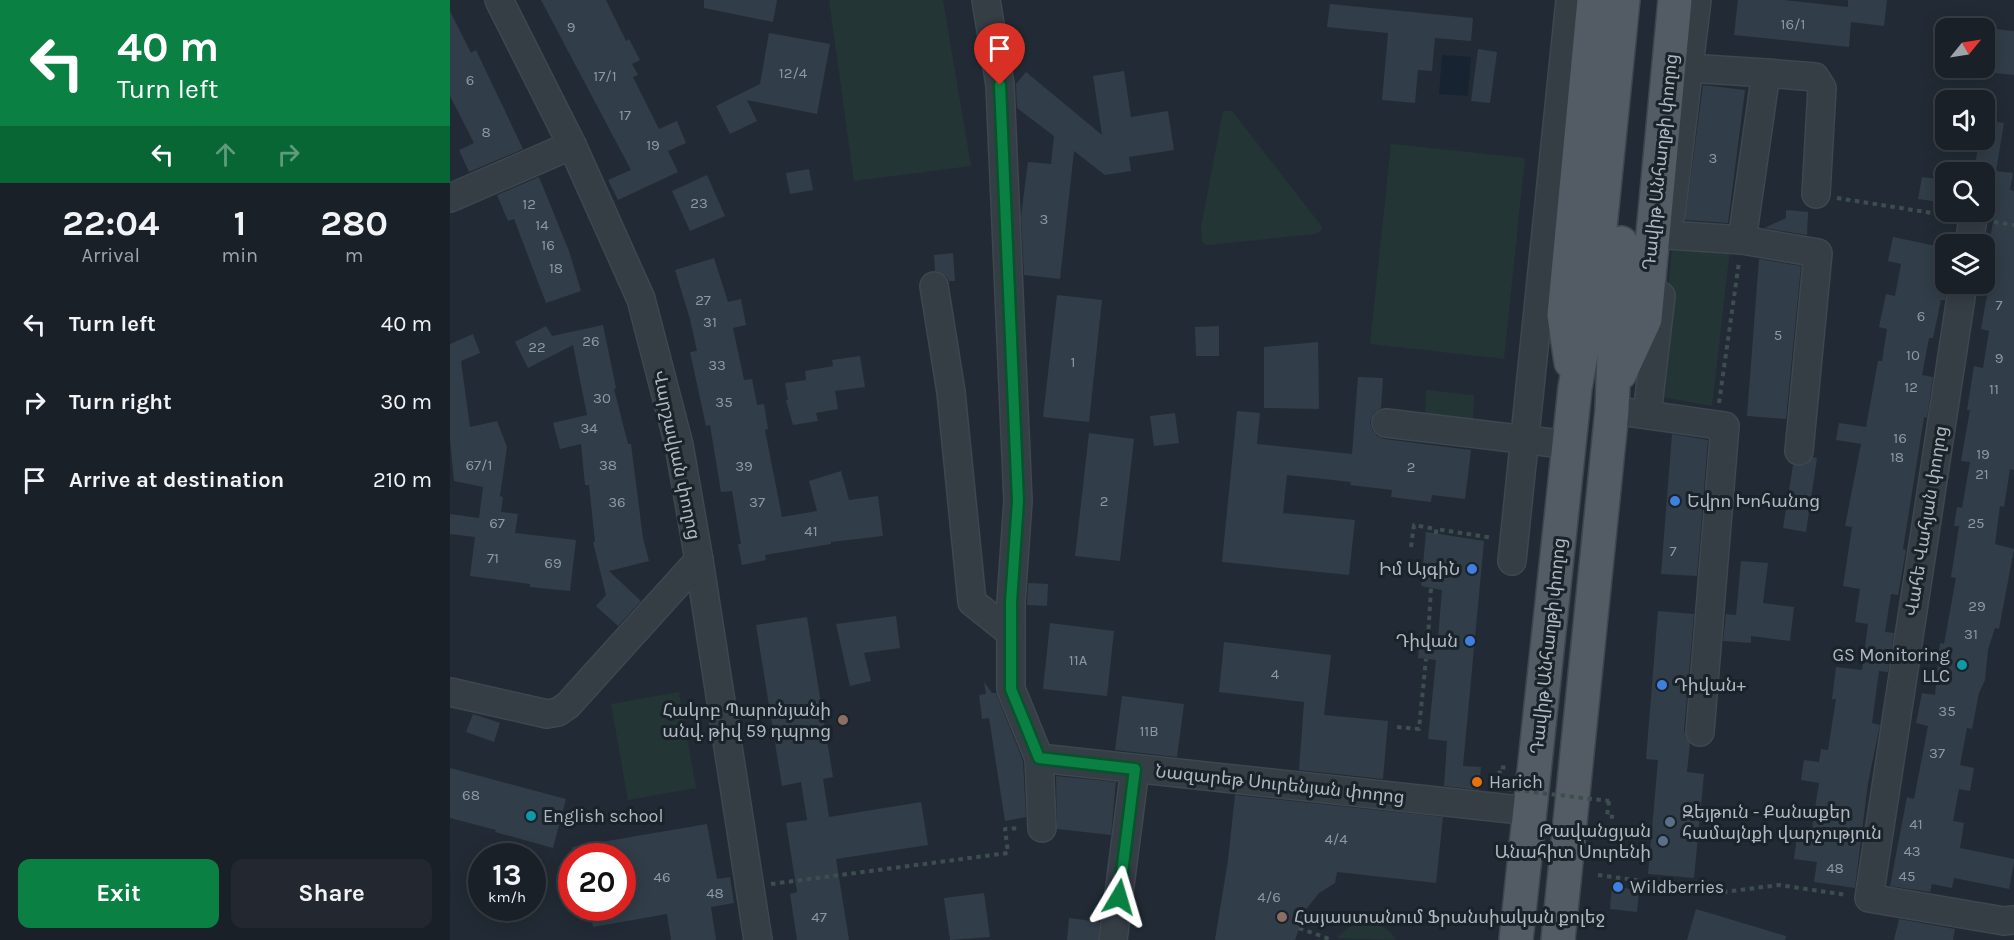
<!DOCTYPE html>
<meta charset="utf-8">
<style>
:root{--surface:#1a2028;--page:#232830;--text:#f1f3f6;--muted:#9fa3a8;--line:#383e45;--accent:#0b8043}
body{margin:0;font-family:Karla,"Noto Sans Armenian",sans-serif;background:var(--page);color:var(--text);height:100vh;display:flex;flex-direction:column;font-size:22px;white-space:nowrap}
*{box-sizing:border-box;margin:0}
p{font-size:20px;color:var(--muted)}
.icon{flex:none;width:33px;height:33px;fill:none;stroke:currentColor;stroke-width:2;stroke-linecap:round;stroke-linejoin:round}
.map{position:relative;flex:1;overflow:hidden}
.panel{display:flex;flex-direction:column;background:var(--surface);width:450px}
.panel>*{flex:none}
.guide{background:#0b8043;color:#fff;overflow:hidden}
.needle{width:39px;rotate:60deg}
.tools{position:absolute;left:1485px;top:18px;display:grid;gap:12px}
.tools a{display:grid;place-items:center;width:60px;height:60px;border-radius:12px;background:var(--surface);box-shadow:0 3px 15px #0003,0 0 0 2px var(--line);font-size:30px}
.speed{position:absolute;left:18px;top:843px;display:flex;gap:12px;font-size:30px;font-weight:700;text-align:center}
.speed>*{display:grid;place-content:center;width:78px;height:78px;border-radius:50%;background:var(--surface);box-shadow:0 3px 15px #0003,0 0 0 2px var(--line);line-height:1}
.speed small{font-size:15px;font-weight:400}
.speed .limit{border:9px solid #d22;background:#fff;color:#111}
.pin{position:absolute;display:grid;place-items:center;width:51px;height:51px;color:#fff;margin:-62px -26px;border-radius:50% 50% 50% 0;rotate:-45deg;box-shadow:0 0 6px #0007}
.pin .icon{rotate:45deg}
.me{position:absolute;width:66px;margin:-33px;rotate:7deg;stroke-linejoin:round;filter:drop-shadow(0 0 4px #0008)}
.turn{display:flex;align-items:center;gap:21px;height:126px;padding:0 18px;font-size:27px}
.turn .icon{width:78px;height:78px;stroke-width:2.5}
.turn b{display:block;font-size:42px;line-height:51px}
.lanes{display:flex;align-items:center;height:57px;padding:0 18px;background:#0003;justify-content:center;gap:30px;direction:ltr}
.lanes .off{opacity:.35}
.eta{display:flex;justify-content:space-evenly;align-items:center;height:102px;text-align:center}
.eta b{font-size:36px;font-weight:700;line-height:42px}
.primary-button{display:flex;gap:12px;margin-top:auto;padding:12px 18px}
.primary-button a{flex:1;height:69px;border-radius:12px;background:var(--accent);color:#fff;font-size:24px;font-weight:700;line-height:69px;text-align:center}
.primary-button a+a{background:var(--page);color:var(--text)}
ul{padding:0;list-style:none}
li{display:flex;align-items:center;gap:18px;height:78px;padding:0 18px}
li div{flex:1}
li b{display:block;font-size:22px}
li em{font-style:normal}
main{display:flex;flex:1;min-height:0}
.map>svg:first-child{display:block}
.green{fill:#243536}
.water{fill:#172331}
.building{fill:#313d48}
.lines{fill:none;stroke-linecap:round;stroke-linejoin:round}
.minor-casing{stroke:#3e464f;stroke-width:30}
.major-casing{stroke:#3e464f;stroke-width:36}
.path{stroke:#3c4e4e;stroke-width:4;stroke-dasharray:4.5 4.5;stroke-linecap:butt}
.minor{stroke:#353d45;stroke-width:27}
.major{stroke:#535c65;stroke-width:33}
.path-bridge{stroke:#3c4e4e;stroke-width:4;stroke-dasharray:4.5 4.5;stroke-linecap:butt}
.route-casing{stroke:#07532c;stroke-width:15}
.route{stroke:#0b8043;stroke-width:10}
.shop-dot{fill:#3f7fe0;stroke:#1a222a;stroke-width:2}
.culture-dot{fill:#0f9aa8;stroke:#1a222a;stroke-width:2}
.education-dot{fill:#8d6e63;stroke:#1a222a;stroke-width:2}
.food-dot{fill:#e8710a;stroke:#1a222a;stroke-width:2}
.service-dot{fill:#5c6f8a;stroke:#1a222a;stroke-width:2}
.labels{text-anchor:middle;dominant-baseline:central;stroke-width:6;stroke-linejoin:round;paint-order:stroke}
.number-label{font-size:15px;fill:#8e98a2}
.street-label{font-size:18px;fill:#afb8c2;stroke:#1a222a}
.poi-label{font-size:18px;fill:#afb8c2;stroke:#1a222a;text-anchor:start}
</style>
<main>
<section class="panel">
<div class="guide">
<div class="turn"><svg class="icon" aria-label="left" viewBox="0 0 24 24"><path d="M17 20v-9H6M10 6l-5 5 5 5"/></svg><div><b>40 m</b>Turn left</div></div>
<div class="lanes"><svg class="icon" aria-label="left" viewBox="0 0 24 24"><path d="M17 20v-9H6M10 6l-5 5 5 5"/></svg><svg class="icon off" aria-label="ahead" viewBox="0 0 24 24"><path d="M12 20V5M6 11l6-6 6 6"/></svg><svg class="icon off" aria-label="right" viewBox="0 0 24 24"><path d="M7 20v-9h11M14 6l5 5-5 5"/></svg></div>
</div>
<div class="eta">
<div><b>22:04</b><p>Arrival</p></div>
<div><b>1</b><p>min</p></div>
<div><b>280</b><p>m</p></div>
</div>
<ul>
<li><svg class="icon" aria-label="left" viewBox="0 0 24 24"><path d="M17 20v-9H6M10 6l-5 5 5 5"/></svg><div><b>Turn left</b></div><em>40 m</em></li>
<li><svg class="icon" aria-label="right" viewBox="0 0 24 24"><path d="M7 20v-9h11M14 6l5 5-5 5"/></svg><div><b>Turn right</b></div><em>30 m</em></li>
<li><svg class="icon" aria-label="arrive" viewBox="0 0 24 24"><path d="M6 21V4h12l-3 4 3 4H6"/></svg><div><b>Arrive at destination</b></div><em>210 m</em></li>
</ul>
<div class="primary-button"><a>Exit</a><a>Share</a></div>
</section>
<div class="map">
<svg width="1564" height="940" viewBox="0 0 1564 940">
<rect width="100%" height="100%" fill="#222b35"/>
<g class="green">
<polygon points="379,0 493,0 521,166 404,181"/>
<polygon points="773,111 782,111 870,224 872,228 870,232 865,234 757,245 752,242 751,228"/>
<polygon points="941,144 1075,158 1054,359 920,344"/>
<polygon points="1223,241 1280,249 1262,406 1206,396"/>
<polygon points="976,390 1024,395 1023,420 975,415"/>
<polygon points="229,692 246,788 178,800 161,704"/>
<path d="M 917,922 C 931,925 939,928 946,940 L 887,938 C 897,928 903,924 917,922 Z"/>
</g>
<polygon class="water" points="992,55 1021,57 1018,96 989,94"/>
<g class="building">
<polygon points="91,0 156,0 176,41 179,39 190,60 182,64 188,75 183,77 209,129 227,121 236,143 218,151 228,172 168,200 158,180 181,170"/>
<polygon points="254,0 327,0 323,22 254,8"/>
<polygon points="1288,0 1334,0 1398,7 1398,0 1437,0 1434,26 1401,22 1399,47 1284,35"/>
<polygon points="880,4 1023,18 1021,41 985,38 982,71 968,70 965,103 932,100 938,33 877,27"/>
<polygon points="0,11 21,53 26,50 73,149 19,172 9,150 24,143 0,96"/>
<polygon points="1534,28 1564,31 1564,75 1534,72"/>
<polygon points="319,33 380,44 367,114 297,100 307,121 280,134 266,106 310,84"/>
<polygon points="1028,49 1047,52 1040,103 1021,101"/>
<polygon points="674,71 681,117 718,111 724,150 679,157 681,171 655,175 624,151 610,279 574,275 571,216 578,162 601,164 604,136 567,108 566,84 576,72 652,135 643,76"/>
<polygon points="1253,85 1295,90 1278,223 1235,220"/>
<polygon points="1534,120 1554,123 1546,171 1563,173 1560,190 1564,191 1564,470 1560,469 1554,507 1550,506 1545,544 1564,549 1549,629 1545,628 1538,650 1535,680 1529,693 1522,729 1517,728 1510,765 1524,768 1520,791 1509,789 1503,821 1514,823 1510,848 1564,859 1564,862 1559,889 1504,878 1502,888 1482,884 1480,892 1440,886 1457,797 1464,799 1478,726 1466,723 1472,693 1485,695 1490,643 1494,644 1506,578 1501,577 1509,526 1504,526 1507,507 1512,508 1520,462 1511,461 1520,410 1517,410 1524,366 1533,368 1539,331 1531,329 1544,256 1537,254 1545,212 1534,209 1534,172 1524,172 1529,140 1534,140"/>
<polygon points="359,169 363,190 340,194 336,173"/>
<polygon points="257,175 275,216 240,231 222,191"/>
<polygon points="89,177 119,251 131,291 96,303 64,219 58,221 47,195"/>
<polygon points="1472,177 1496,180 1496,203 1468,199"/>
<polygon points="1336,210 1358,212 1357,235 1314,228 1336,218"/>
<polygon points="1443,237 1496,248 1496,294 1495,300 1491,300 1483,338 1479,338 1472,375 1483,377 1477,418 1474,417 1453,549 1456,550 1448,595 1441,594 1435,632 1444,633 1438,672 1429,671 1422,723 1430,725 1418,783 1405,888 1364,882 1367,862 1344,859 1348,827 1362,828 1369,783 1351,780 1354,760 1369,762 1371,749 1378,750 1386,699 1382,699 1386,667 1412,670 1418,624 1405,622 1410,589 1393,586 1402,527 1395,526 1411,444 1386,440 1389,423 1416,427 1428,361 1432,361 1437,329 1429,327 1436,294 1445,296 1451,264 1438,261"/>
<polygon points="503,253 505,281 499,281 496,276 485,271 484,255"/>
<polygon points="264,258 278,302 291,299 296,325 283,328 294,380 302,379 307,405 314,404 318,429 315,430 332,517 367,511 359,481 391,471 399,500 428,496 433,536 381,542 381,544 315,555 316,560 292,565 288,544 291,544 282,491 271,492 260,425 256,426 240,352 247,351 240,319 225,270"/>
<polygon points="1309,259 1351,266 1336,419 1297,416"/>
<polygon points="607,295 652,300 639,422 593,417"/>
<polygon points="153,325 166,388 164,389 178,444 181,444 193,538 199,561 159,571 191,601 168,626 146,606 156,595 143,542 145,542 139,485 135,485 131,444 110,449 103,423 137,415 123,345 78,368 65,342 96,326 102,336"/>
<polygon points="769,326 769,356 746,356 745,327"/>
<polygon points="23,334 30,353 11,361 20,427 47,421 57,447 50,496 53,497 51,512 68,514 65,533 126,540 120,591 80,587 80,584 20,576 25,537 0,534 0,514 29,518 33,487 4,481 0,440 0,344"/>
<polygon points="868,342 869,409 814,408 814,347"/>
<polygon points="410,356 415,387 385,391 388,409 366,413 368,421 343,425 336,400 338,400 335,383 356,380 355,371 383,366 382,360"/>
<polygon points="908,377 933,378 931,408 924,413 920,422 922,430 927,436 934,439 1021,450 1015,499 982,495 981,502 941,497 942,490 900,485 901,482 837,475 833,513 905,520 899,575 772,562 787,411 810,413 807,444 902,454"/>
<polygon points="725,413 729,443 704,446 700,416"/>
<polygon points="639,433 684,439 670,561 625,556"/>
<polygon points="1222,434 1258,440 1247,576 1211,574"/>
<polygon points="1363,457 1367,458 1356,532 1333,528 1343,465 1355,465"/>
<polygon points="976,532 1034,541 1013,766 1031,767 1029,790 994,786 997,741 978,739 986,660 968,658 970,637 988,638 992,590 971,586"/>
<polygon points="1291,561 1318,563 1313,603 1344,607 1340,641 1301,636 1301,643 1273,641 1276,614 1286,615"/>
<polygon points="578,583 598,584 597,606 577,605"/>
<polygon points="1208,611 1244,614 1234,731 1236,738 1240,743 1237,772 1254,774 1244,878 1198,874 1208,760 1196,759"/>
<polygon points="446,616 450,648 414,653 421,681 400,686 386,624"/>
<polygon points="357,617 383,777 373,779 379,817 471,802 478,845 386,859 399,940 347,940 340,894 347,892 336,823 357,820 351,782 332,786 306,625"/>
<polygon points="600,623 664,631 657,696 593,689"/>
<polygon points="774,642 881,655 874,715 938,721 933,779 849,770 854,702 769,692"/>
<polygon points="534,682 542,693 546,693 573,761 576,817 555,821 539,718 532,719 529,695 536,694"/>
<polygon points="672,696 734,704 727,757 665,750"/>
<polygon points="23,714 50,723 44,742 16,732"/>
<polygon points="0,768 116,799 103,848 45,832 46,830 0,818"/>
<polygon points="606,776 666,782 661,835 607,829"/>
<polygon points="785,795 993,817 986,883 887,872 885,883 869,893 857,908 845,940 765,940 778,860"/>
<polygon points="257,824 267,879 280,877 284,903 261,907 266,940 221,940 217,914 143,927 139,908 172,908 172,856 123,856 122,847"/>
<polygon points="1162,884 1189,892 1187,912 1160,909"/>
<polygon points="534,893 540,937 500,940 494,898"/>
<polygon points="1246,909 1336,936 1335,940 1237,940"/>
<polygon points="619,918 650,922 648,940 617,940"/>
<polygon points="1449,919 1505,929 1503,940 1444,940"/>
</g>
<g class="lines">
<g class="minor-casing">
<g id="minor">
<polyline points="49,0 122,145 191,299 229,445 249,560 308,940"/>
<polyline points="536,0 550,85 568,501 561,602 561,689 589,758 1080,811"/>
<polyline points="1238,68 1316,73"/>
<polyline points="0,198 122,145"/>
<polyline points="1221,214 1247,0"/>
<polyline points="1218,235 1292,240 1368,253 1349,451"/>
<polyline points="1292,240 1316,73 1365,77 1372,88 1366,194"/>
<polyline points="1519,244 1523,219"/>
<polyline points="1513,284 1419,898 1554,921 1564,920"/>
<polyline points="484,286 501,392 522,602 561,633"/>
<polyline points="1162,410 1275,426 1250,732"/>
<polyline points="1197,414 1211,296"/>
<polyline points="936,423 1120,445"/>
<polyline points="1062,561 1120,0"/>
<polyline points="0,692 97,714 108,712 118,705 249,560"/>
<polyline points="589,758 592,828"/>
<polyline points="663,940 685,769"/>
</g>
</g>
<g class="major-casing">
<g id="major">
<polyline points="1121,362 1114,315 1144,0"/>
<polyline points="1170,373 1195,319 1225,0"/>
<polyline points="1066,940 1125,388 1145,277 1173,0"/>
<polyline points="1108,940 1162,410 1167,278 1171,243"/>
</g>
</g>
<g class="path">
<polyline points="1387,198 1501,216"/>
<polyline points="1544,222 1564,225"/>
<polyline points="1269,403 1289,262"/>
<polyline points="986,534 986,529 1043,538"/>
<polyline points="961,547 964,525 986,529"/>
<polyline points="978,638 981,588"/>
<polyline points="947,727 969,729 976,659"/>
<polyline points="1049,784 1050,767 1058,768"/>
<polyline points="1159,801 1157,816 1164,817"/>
<polyline points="1148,875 1274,892 1329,885 1397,895"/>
<polyline points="321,884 558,853 555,829 569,828"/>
<polyline points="849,928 882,940"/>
</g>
<use href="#minor" class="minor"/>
<use href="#major" class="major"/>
<polyline class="path-bridge" points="1057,789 1159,801"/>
</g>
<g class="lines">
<g class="route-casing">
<polyline id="route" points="550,85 568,501 561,602 561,689 589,758 685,769 669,897"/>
</g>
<use href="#route" class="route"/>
</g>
<g class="shop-dot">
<circle cx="1225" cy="501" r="6"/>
<circle cx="1022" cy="569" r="6"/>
<circle cx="1020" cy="641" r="6"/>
<circle cx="1212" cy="685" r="6"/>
<circle cx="1168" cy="887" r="6"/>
</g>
<g class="culture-dot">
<circle cx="1512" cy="665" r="6"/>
<circle cx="81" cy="816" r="6"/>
</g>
<g class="education-dot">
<circle cx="393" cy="720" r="6"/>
<circle cx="832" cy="917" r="6"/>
</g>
<circle class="food-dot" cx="1027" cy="782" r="6"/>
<g class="service-dot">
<circle cx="1220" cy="822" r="6"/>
<circle cx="1213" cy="841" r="6"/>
</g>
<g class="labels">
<g class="number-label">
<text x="1343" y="24">16/1</text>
<text x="121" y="27">9</text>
<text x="343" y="73">12/4</text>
<text x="155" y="76">17/1</text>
<text x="20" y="80">6</text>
<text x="175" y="115">17</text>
<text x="36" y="132">8</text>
<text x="203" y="145">19</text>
<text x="1263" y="158">3</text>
<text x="249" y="203">23</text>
<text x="79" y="204">12</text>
<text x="594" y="219">3</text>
<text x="92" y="225">14</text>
<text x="98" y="245">16</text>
<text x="106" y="268">18</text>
<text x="253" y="300">27</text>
<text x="1549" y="305">7</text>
<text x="1471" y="316">6</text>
<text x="260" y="322">31</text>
<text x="1328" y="335">5</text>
<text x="141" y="341">26</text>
<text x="87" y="347">22</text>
<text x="1463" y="355">10</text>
<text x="1549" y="358">9</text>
<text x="623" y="362">1</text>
<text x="267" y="365">33</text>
<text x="1461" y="387">12</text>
<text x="1544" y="389">11</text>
<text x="152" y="398">30</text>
<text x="274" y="402">35</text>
<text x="139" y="428">34</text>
<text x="1450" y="438">16</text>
<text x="1533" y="454">19</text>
<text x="1447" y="457">18</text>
<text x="29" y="465">67/1</text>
<text x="158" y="465">38</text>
<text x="294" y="466">39</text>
<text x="961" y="467">2</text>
<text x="1532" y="474">21</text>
<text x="654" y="501">2</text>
<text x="167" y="502">36</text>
<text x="307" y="502">37</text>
<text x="47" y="523">67</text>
<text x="1526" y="523">25</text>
<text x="361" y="531">41</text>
<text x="1223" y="551">7</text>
<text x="43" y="558">71</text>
<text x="103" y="563">69</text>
<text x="1527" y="606">29</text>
<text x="1521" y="634">31</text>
<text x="628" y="660">11A</text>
<text x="825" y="674">4</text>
<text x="1497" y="711">35</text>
<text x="699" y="731">11B</text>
<text x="1487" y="753">37</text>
<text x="21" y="795">68</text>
<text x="1466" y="824">41</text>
<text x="886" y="839">4/4</text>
<text x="1462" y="851">43</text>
<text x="1385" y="868">48</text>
<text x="1457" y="876">45</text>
<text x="212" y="877">46</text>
<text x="265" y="893">48</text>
<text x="819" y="897">4/6</text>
<text x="369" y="917">47</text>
</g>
<g class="street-label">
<text transform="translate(1210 162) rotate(-84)">Դավիթ Անհաղթի փողոց</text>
<text transform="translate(227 455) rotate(78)">Վարշավյան փողոց</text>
<text transform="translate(1476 521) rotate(-81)">Վահե Վահյան փողոց</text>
<text transform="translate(1098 646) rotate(-84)">Դավիթ Անհաղթի փողոց</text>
<text transform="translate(830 784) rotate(6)">Նազարեթ Սուրենյան փողոց</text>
</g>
<g class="poi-label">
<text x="1237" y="501">Եվրո Խոհանոց</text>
<text x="1010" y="569" text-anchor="end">Իմ ԱյգիՆ</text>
<text x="1008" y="641" text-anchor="end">Դիվան</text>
<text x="1500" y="655" text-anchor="end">GS Monitoring<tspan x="1500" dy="21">LLC</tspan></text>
<text x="1224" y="685">Դիվան+</text>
<text x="381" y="710" text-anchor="end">Հակոբ Պարոնյանի<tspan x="381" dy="21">անվ. թիվ 59 դպրոց</tspan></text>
<text x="1039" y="782">Harich</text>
<text x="1232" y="812">Զեյթուն - Քանաքեր<tspan x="1232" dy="21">համայնքի վարչություն</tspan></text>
<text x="93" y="816">English school</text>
<text x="1201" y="831" text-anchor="end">Թավանցյան<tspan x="1201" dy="21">Անահիտ Սուրենի</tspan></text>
<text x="1180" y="887">Wildberries</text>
<text x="844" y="917">Հայաստանում Ֆրանսիական քոլեջ</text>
</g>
</g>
</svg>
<div class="tools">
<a><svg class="needle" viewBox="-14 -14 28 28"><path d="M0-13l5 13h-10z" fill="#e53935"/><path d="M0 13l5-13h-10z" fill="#9fa3a8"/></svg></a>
<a><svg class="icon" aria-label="sound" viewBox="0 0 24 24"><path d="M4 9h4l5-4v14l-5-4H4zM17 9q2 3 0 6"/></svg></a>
<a><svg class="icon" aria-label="search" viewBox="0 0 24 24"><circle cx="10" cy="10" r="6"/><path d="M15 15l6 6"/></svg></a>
<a><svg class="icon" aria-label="layers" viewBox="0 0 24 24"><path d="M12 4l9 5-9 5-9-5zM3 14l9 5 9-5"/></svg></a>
</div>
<div class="speed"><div>13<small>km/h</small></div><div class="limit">20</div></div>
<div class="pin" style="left:550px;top:85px;background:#d93025"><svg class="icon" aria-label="arrive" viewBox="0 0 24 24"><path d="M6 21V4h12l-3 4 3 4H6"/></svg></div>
<svg class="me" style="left:669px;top:897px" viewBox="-20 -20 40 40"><path d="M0-17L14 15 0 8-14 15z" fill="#0b8043" stroke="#fff" stroke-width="4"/></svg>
</div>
</main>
